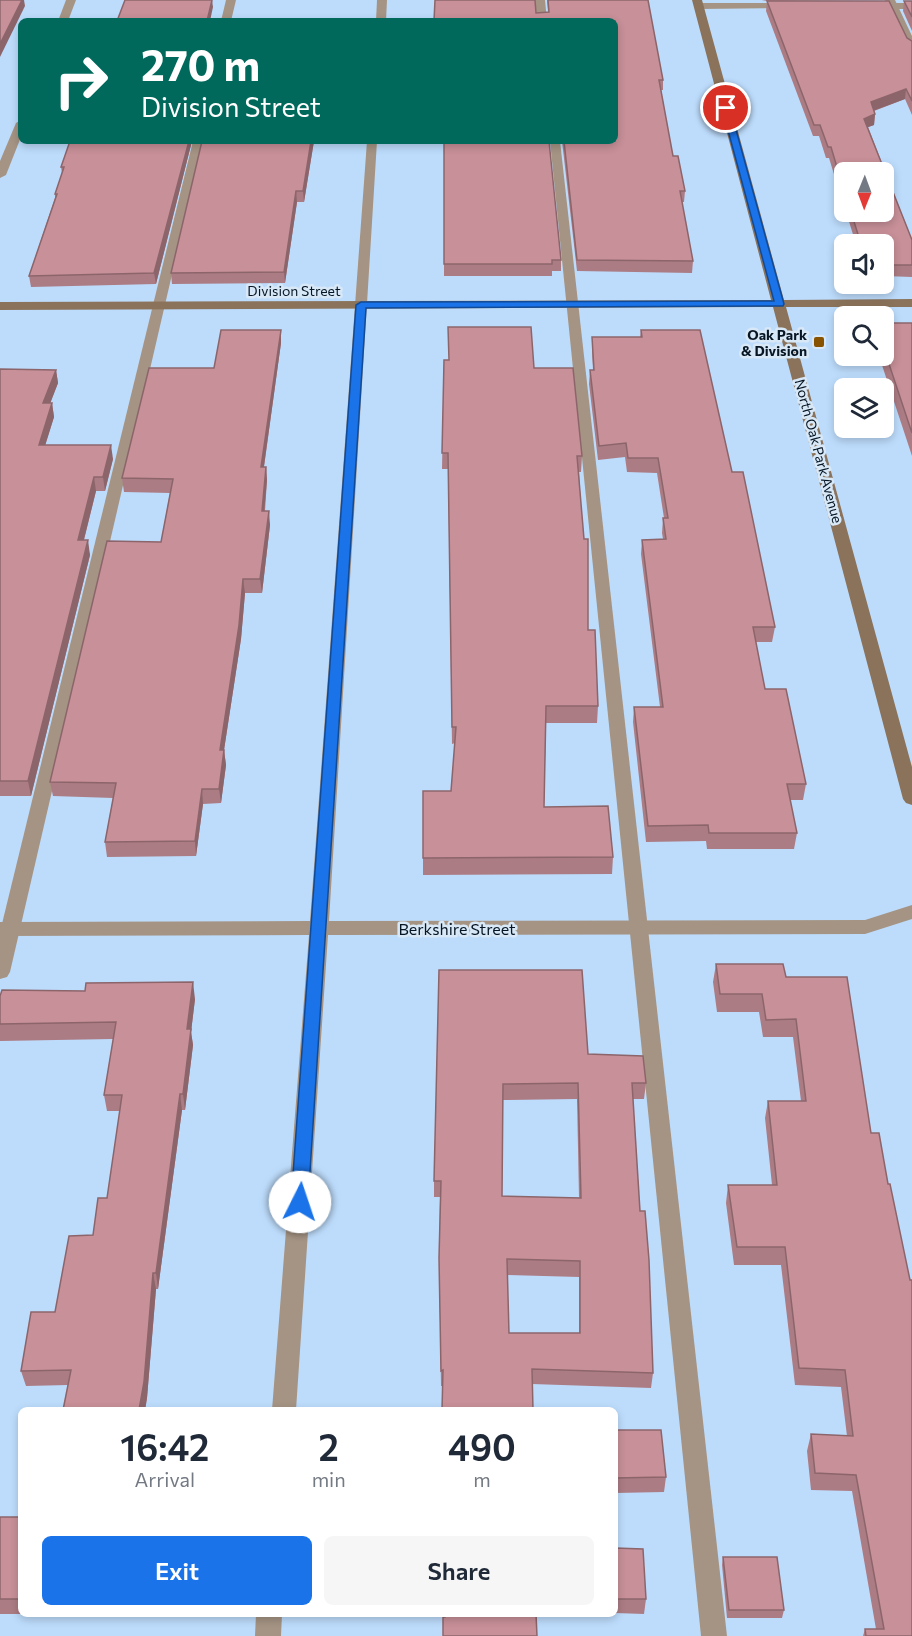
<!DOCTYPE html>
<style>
:root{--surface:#fff;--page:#f6f6f7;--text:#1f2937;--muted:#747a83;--accent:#1a73e8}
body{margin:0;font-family:Commissioner,sans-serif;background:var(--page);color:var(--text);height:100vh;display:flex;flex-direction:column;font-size:22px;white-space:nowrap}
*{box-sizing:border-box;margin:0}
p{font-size:20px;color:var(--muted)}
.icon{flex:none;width:33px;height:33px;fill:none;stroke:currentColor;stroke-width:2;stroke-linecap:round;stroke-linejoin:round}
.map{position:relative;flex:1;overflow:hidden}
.details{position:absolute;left:18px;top:1407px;width:600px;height:210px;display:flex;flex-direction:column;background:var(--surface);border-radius:9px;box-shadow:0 3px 9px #0003}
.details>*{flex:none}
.banner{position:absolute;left:18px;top:18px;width:600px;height:126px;border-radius:9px;box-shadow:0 3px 9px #0003;background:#00695c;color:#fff;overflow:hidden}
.needle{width:39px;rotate:181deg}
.tools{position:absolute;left:834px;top:162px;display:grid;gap:12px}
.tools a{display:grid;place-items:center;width:60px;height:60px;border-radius:9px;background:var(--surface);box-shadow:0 3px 9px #0003;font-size:30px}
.pin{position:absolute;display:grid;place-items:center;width:51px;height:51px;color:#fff;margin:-26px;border:3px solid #fff;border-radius:50%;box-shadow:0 2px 6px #0007}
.me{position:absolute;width:66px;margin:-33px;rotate:4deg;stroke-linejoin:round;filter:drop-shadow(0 0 4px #0008)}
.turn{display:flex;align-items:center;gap:21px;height:126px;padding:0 24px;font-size:27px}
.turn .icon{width:78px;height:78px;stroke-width:2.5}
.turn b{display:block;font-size:42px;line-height:51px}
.eta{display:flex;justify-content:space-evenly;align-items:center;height:102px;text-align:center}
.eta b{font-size:36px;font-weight:600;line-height:42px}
.cta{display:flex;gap:12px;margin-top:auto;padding:12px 24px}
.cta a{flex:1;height:69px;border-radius:9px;background:var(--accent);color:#fff;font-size:24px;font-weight:600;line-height:69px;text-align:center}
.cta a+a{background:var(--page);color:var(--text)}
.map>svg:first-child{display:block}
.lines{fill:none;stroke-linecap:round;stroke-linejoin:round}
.lane{fill:#a59484;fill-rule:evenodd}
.street{fill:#a59484;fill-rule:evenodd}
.secondary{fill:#8b735b;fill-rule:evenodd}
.wall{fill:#ac7c84;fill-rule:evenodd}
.shaded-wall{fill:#8c656b}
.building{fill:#c89099;stroke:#8c656b;stroke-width:1.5;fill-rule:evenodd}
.route{fill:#1a73e8;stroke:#114b97;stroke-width:1.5}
.poi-dot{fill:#875300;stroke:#d8e8f7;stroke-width:2}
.labels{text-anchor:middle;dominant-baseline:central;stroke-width:5;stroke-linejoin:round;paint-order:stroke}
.far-street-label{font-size:14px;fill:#081624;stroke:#d8e8f7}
.far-poi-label{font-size:14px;font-weight:bold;fill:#081624;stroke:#d8e8f7;text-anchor:end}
.street-label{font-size:16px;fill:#081624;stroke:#d8e8f7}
</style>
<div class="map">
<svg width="912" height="1636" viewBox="0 0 912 1636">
<rect width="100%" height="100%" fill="#bddcfc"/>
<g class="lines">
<g class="lane">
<polygon points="226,0 236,0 231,21 221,21"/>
<polygon points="535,0 545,0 547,21 537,21"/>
<polygon points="885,0 895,0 912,36 912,50 907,47"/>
<polygon points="193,141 203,141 10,972 7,977 0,979 0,932"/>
<polygon points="550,141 560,141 727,1636 701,1636"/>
</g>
<g class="street">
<polygon points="66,0 76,0 68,21 58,21"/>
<polygon points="377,0 387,0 386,21 376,21"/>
<polygon points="790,3 793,4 793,8 699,9 694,6 699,3"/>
<polygon points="912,3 912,9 869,9 864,6 869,3"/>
<polygon points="21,120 21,137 6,175 0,178 0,161 16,123"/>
<polygon points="367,141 377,141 329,921 865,920 912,905 912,919 865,934 328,935 296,1410 272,1410 309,935 0,936 0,922 310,921"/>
<polygon points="256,1614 282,1614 281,1636 255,1636"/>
</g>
<polygon class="secondary" points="692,0 702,0 784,300 912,299 912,307 786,307 912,767 912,805 906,803 903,799 773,307 0,310 0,302 771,300"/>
</g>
<g class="wall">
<polygon points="547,0 648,0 663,80 663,90 661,90 673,156 685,191 684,202 682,202 693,261 692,273 577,271 562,141 615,141 536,13 548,12"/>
<polygon points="762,0 883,0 770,1 907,38 912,41 912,115 905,99 874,111 875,114 874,125 868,127 912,240 912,277 884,276 884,244 856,244 846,212 884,212 844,172 844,207 829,158 826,158 819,136 813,136 766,11 767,1"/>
<polygon points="904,1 912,1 912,31 903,11"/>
<polygon points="70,141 192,141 156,284 31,287 29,276 55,198 55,194 62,173 61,167"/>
<polygon points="314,141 304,202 297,202 285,283 172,284 171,273"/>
<polygon points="444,141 561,260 561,271 552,271 552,276 444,276"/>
<polygon points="884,323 912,323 912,456 879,356 884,356"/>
<polygon points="281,330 281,343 264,467 266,467 267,480 265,511 270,525 262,593 245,593 241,639 224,750 226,765 221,803 203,804 196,856 107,857 105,842 113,798 53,796 50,782 161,542 170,493 124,492 122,478 214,368"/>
<polygon points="641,330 732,472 775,627 772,642 756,642 765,689 806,784 803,800 790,800 797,833 794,849 707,849 706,841 646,842 633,722 634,707 660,707 641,554 642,540 663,539 662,533 663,518 664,518 657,473 627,472 625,457 598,460 589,384 590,370 593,370 592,350 592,337 640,337"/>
<polygon points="444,360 534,368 582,456 581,472 579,472 588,630 598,706 597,723 546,723 544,807 613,857 612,874 423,875 423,791 451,791 455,743 452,744 448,469 442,469"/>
<polygon points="0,369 56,370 58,383 50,403 52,403 54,417 45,445 113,459 105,491 96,491 84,540 90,555 31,796 0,796"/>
<polygon points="716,964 786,977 847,977 912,1636 863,1636 865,1629 876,1629 852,1491 811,1490 807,1451 811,1434 847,1436 841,1387 795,1385 781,1265 734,1265 726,1203 728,1185 772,1185 765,1118 768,1101 801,1101 793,1037 763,1037 759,1012 717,1012 713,982"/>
<path d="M 439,970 L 588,1054 L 646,1083 L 644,1099 L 633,1099 L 640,1211 L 653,1373 L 651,1388 L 532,1384 L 441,1386 L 439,1258 L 440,1197 L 434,1197 L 434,1181 ZM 577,1099 L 579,1198 L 502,1196 L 503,1100 ZM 507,1275 L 579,1277 L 579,1333 L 509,1333 Z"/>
<polygon points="0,996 195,999 191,1032 193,1045 185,1110 182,1110 158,1289 156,1289 147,1398 145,1410 63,1410 68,1385 26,1386 21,1371 55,1312 93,1235 107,1198 120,1111 107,1111 104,1095 113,1039 0,1041"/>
<polygon points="615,1430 666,1477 664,1492 615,1493"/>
<polygon points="0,1517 21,1517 21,1614 115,1614 0,1614"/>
<polygon points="615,1548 646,1599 644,1614 615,1613"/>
<polygon points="723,1557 784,1610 782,1618 727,1618 722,1565"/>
</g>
<g class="shaded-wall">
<polygon points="22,0 24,0 25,6 0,57 0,44"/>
<polygon points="212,0 213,7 210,21 207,21"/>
<polygon points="906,89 905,99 870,112 871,102"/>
<polygon points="875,114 874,125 863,129 864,119"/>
<polygon points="189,141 192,141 156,284 154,273"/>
<polygon points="311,141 314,141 304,202 303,191"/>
<polygon points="296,191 297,202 285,283 284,272"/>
<polygon points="281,330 281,343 262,480 261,467"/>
<polygon points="56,370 58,383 45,417 43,403"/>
<polygon points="52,403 54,417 41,459 39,445"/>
<polygon points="111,445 113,459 105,491 103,477"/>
<polygon points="266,467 267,480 263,525 262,511"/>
<polygon points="94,477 96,491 80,555 78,540"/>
<polygon points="269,511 270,525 262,593 260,579"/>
<polygon points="88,540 90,555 31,796 28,781"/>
<polygon points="243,579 245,593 241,639 224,750 226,765 221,803 219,789 220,750"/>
<polygon points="202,789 203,804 196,856 195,841"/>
<polygon points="193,982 195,999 191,1032 193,1045 185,1110 183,1094 187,1029"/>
<polygon points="180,1094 182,1110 158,1289 156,1273"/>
<polygon points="153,1273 156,1289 147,1398 145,1410 139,1410"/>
</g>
<g class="building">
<polygon points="0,0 22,0 0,44"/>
<polygon points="125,0 212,0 207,21 117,21"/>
<polygon points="435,0 535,0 536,13 549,12 548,0 648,0 663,80 659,80 673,156 678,156 685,191 680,191 693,261 577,260 564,141 615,141 615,21 434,21"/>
<polygon points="767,1 889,1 907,38 912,41 912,101 906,89 871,102 875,114 864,119 912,240 912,265 884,265 884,244 861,244 851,212 884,212 884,172 844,172 844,191 831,147 828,147 820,125 814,125"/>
<polygon points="904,1 912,1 912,17"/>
<polygon points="70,141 189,141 154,273 29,276 57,194 55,194 64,167 61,167"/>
<polygon points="202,141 311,141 303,191 296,191 284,272 171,273"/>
<polygon points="444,141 549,141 561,260 552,260 552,264 444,264"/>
<polygon points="884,323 912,323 912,433 884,349"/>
<polygon points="448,327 531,327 534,368 573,368 582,456 577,456 584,539 588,539 588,630 595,630 598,706 546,706 544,807 608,806 613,857 423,858 423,791 451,791 456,727 452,727 448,453 442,453 444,360 449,360"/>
<polygon points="221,330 281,330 261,467 266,467 262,511 269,511 260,579 243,579 239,625 220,750 224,750 219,789 202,789 195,841 105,842 116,783 50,782 107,541 161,542 173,479 122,478 149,368 214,368"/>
<polygon points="641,330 700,330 732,472 743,472 775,627 753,627 765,689 786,689 806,784 787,784 797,833 709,833 708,825 648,826 634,707 663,707 642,540 666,539 663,518 668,518 658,458 628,458 626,443 599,446 590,370 594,370 592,337 642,337"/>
<polygon points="0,369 56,370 43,403 52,403 39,445 111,445 103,477 94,477 78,540 88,540 28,781 0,781"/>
<polygon points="716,964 783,964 786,977 847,977 871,1133 879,1133 888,1184 890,1184 910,1280 912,1280 912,1636 866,1636 865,1629 884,1629 856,1475 815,1473 811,1434 853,1436 845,1370 799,1368 785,1247 737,1247 728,1185 777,1185 768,1101 806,1101 796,1019 766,1020 762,994 720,994"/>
<path d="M 439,970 L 582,970 L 588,1054 L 643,1056 L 646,1083 L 632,1083 L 640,1211 L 645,1211 L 649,1260 L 653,1373 L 532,1369 L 533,1410 L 442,1410 L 443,1370 L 441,1371 L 439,1258 L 441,1181 L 434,1181 ZM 578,1083 L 581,1198 L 502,1196 L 503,1084 ZM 507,1259 L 580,1261 L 580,1333 L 509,1333 Z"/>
<polygon points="193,982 187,1029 191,1029 183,1094 180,1094 156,1273 153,1273 144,1382 139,1410 63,1410 71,1370 21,1371 31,1312 55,1312 69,1236 93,1235 98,1198 107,1198 122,1095 104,1095 116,1022 0,1024 0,996 2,990 85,991 86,983"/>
<polygon points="615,1430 661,1430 666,1477 615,1478"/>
<rect x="0" y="1517" width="21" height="82"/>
<polygon points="615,1548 643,1549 646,1599 615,1599"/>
<polygon points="723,1557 777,1557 784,1610 729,1610"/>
<polygon points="446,1614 536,1614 537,1636 443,1636 443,1617 445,1617"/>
</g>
<polygon class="route" points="726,105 730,108 784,304 783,306 366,308 308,1202 306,1207 300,1209 294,1207 291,1202 356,305 361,302 774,301 722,108"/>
<rect class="poi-dot" x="813" y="336" width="12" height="12" rx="3"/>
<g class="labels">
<g class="far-street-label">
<text x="294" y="290">Division Street</text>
<text transform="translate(819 451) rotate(75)">North Oak Park Avenue</text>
</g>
<g class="far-poi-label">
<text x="807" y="334">Oak Park<tspan x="807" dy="16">&amp; Division</tspan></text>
</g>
<g class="street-label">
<text x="457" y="928">Berkshire Street</text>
</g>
</g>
</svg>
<div class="tools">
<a><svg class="needle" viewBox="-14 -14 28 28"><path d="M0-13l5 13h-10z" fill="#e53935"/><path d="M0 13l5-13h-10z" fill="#747a83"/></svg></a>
<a><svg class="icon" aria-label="sound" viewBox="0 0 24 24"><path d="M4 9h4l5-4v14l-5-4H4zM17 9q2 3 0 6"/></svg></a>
<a><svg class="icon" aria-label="search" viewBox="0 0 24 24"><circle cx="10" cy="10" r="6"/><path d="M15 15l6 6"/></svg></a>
<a><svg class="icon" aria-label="layers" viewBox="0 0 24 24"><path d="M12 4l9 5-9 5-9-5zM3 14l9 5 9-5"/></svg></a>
</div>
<div class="pin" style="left:726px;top:108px;background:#d93025"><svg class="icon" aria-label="arrive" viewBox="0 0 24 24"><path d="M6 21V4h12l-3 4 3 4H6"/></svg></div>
<svg class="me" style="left:300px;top:1202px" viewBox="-20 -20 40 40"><circle r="19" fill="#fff"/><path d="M0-13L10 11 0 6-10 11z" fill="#1a73e8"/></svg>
<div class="banner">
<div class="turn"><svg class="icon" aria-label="right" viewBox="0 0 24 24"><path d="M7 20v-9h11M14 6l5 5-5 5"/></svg><div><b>270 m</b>Division Street</div></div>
</div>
<section class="details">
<div class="eta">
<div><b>16:42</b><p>Arrival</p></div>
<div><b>2</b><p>min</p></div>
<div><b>490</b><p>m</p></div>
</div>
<div class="cta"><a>Exit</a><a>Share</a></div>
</section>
</div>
